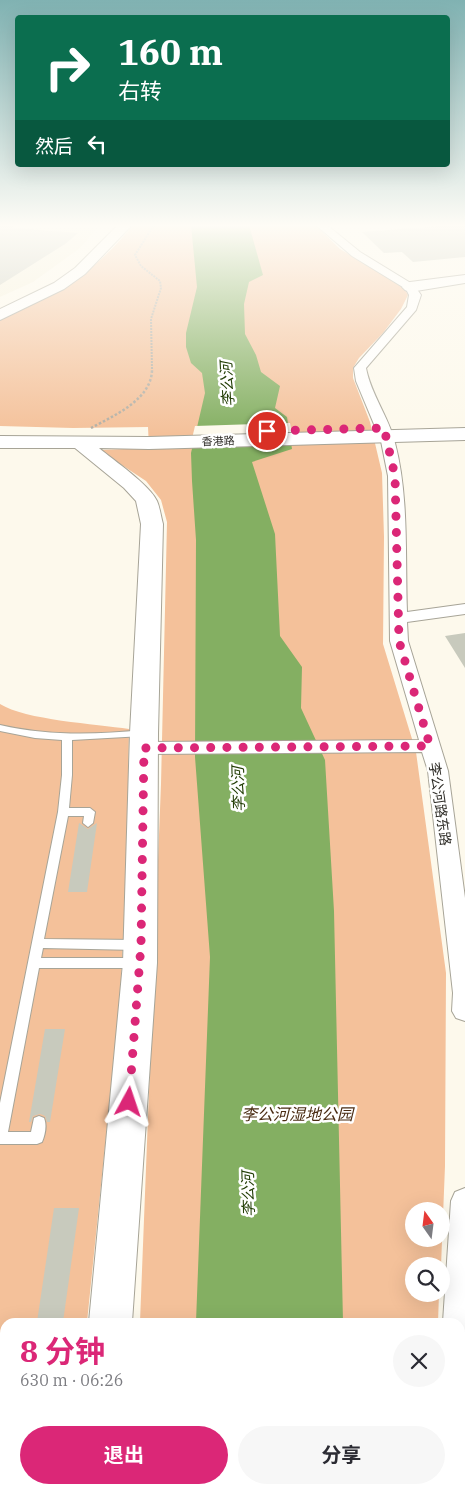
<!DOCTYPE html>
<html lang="zh">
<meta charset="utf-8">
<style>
:root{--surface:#fff;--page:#f7f7f7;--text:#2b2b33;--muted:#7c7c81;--accent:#db2777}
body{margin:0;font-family:"IBM Plex Serif","Noto Sans SC",serif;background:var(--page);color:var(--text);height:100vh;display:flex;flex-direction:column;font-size:19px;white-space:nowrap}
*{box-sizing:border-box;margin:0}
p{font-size:16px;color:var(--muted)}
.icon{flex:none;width:28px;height:28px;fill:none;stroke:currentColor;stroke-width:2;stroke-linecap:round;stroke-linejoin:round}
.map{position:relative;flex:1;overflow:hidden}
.sheet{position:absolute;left:0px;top:1318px;width:465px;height:176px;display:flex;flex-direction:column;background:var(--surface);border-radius:15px 15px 0 0;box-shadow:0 5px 20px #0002}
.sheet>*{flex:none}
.guide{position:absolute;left:15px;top:15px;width:435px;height:152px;border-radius:5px;box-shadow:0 5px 20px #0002;background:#0b6e4f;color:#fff;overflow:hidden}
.needle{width:32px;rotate:346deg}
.fabs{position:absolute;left:405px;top:1202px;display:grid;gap:10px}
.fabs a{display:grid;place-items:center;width:45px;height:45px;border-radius:50%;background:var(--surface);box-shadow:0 5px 20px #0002;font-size:25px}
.pin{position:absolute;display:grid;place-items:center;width:42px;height:42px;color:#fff;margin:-21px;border:2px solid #fff;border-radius:50%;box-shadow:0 1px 5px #0007}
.me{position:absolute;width:55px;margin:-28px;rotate:5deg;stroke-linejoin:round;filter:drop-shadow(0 0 4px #0008)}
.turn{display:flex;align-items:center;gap:18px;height:105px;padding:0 20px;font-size:22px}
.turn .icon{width:65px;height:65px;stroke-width:2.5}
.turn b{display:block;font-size:35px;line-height:42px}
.then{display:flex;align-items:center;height:48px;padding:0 20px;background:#0003;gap:10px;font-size:19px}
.round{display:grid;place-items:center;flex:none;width:52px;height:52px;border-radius:26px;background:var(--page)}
.head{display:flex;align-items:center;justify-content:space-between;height:85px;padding:0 20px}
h1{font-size:30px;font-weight:700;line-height:38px;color:var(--accent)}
.button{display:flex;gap:10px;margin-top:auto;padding:10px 20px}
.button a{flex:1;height:58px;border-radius:30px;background:var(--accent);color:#fff;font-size:20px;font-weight:700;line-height:58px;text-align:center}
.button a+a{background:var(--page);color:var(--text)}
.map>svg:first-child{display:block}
.built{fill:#f6f1dc}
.green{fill:#f4c19a;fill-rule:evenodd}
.water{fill:#84af62}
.pier{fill:#fdf9ec}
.building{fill:#c8cabd}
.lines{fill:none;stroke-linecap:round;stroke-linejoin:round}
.lane-casing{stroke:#a7a497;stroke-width:2}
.street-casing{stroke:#a7a497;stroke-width:2}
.secondary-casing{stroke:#a7a497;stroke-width:2}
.path-far1{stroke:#b2afa5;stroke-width:2;stroke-dasharray:2 1;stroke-linecap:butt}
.path{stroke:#b2afa5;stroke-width:2.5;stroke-dasharray:2.5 2;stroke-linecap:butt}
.lane{fill:#fff;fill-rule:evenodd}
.street{fill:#fff;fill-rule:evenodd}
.secondary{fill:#fff;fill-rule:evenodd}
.route{stroke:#db2777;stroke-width:9;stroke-dasharray:0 16.2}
.labels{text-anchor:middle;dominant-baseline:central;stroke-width:5;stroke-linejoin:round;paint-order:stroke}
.far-street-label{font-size:11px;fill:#312f2a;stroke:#fff}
.street-label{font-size:14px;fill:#312f2a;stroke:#fff}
.water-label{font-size:15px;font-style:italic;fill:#243f07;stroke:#fff}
.near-park-label{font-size:16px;font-style:italic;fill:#4a2c13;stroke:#fff}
</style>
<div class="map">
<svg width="465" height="1493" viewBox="0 0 465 1493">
<rect width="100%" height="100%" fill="#fdf9ec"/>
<polygon class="built" points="0,225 100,225 80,248 33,282 0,297"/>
<g class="green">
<path d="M 133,225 L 315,225 L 340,249 L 404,288 L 408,295 L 401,309 L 383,333 L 359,358 L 353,368 L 353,378 L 370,422 L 382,473 L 384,537 L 383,644 L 416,752 L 446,973 L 445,1166 L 441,1266 L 414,1266 L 414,1294 L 439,1294 L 438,1322 L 140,1322 L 161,784 L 167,522 L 161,500 L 146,481 L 99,450 L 149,448 L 148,427 L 73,428 L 0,426 L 0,319 C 55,295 95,273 133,225 ZM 414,1211 L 441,1211 L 441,1239 L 414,1239 Z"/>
<path d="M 0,704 C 25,720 96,724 129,729 L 127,867 L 120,1000 L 87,1322 L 5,1322 L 5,1489 L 69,1489 L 69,1493 L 0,1493 Z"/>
<polygon points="129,1489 443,1489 443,1493 128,1493"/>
</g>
<g class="water">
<polygon points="191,225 249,225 263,275 249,282 244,304 245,334 256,355 261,372 280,386 275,408 287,417 292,449 252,462 275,534 280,636 302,667 301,708 325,760 334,911 343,1322 196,1322 210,957 195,757 196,540 192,481 191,453 205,393 202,373 191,363 186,347 186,333 197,287"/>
<rect x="189" y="1489" width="163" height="4"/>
</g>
<polygon class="pier" points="290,423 294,444 190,447 195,426"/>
<g class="building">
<polygon points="0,225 13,225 14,228 78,233 65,244 0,285"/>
<polygon points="453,225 465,225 465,257 413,262 402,252 384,253 362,232"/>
<polygon points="465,633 465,668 445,636"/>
<polygon points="79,823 88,829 97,823 87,892 68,892"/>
<polygon points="45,1029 65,1029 50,1122 47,1122 45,1116 40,1114 33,1116 31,1122 29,1122"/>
<polygon points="54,1208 79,1208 63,1322 37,1322"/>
</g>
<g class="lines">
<g class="lane-casing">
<path id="lane" d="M 0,725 C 48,736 94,735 143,730 L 148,733 L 143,736 L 72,740 L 72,775 L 69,808 L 90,808 L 95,812 L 93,823 L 88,827 L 83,823 L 84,816 L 68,816 L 44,939 L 137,940 L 141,942 L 143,945 L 141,948 L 137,950 L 43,948 L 41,958 L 136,958 L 140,960 L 142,963 L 140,966 L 136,968 L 39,968 L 8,1132 L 31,1132 L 34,1118 L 39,1116 L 44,1118 C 47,1125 45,1135 42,1142 L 37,1144 L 0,1144 L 0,1103 L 58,812 L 62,775 L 62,740 L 35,738 L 0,731 Z"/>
</g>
<g class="street-casing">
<g id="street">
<path d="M 316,225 L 327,225 L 360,252 L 414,285 L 421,295 L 416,310 L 366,368 C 371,395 389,417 395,443 C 409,496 405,557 407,612 L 465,604 L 465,614 L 407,622 L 408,641 L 448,771 L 465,898 L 465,1021 L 456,1018 L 452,1011 L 453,993 L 428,771 L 422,752 L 144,754 L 137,752 L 134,748 L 137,744 L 144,742 L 419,740 L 390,641 L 388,476 L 381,441 L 356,381 L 354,368 L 407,307 L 409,295 L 406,289 L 352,256 Z"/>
<polygon points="465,1188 465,1476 460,1474 460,1322 443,1322 451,1201 455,1192"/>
</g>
</g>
<g class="secondary-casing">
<g id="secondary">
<polygon points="118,225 132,225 85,274 64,289 0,320 0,309 54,283 75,268"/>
<polygon points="465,275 465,283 410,292 405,290 402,287 405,284 410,282"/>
<path d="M 465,428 L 465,440 L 149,449 L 99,448 C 113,460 150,485 157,501 C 160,508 161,517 163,524 L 158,733 L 157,963 L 132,1322 L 89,1322 L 123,963 L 130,733 L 141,524 L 136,501 L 124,488 L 75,448 L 0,448 L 0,436 L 149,437 Z"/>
<rect x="69" y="1489" width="48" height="4"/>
</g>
</g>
<polyline class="path-far1" points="152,369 151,319 161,288 160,281 141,266 135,255 154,225"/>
<path class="path" d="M 91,428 C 115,415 153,399 152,368"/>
<use href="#lane" class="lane"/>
<use href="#street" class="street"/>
<use href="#secondary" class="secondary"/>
</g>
<linearGradient id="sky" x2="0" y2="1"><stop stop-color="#80b2b2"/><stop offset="0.52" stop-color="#fefcf6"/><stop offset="1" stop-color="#fefcf6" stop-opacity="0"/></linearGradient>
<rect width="465" height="434" fill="url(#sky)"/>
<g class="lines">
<polyline class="route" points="129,1102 141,945 144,748 430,746 399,641 395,476 384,428 267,431"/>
</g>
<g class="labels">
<g class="far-street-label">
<text transform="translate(218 441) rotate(-2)">香港路</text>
</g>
<g class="street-label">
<text transform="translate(440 804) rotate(82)">李公河路东路</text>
</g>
<g class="water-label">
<text transform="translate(227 384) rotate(-93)">李公河</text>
<text transform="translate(238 789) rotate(-91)">李公河</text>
<text transform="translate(248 1194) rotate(-91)">李公河</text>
</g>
<g class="near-park-label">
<text x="297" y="1114">李公河湿地公园</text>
</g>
</g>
</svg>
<div class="fabs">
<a><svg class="needle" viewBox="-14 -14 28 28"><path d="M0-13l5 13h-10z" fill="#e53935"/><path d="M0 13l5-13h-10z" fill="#7c7c81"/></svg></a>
<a><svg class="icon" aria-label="search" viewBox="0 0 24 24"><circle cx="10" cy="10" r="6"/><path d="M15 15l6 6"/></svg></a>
</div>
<div class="pin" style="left:267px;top:431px;background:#d93025"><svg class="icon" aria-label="arrive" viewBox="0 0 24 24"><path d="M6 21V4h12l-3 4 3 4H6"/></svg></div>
<svg class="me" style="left:129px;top:1102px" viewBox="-20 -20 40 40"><path d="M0-17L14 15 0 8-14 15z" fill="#db2777" stroke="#fff" stroke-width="4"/></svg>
<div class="guide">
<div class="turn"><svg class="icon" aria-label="right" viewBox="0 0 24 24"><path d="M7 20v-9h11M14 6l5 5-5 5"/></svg><div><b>160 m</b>右转</div></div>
<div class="then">然后<svg class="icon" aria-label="left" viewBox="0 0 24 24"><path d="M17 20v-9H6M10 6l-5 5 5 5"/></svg></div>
</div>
<section class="sheet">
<div class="head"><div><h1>8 分钟</h1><p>630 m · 06:26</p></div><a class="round"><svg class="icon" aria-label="close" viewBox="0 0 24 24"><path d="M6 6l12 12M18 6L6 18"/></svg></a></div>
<div class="button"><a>退出</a><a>分享</a></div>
</section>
</div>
